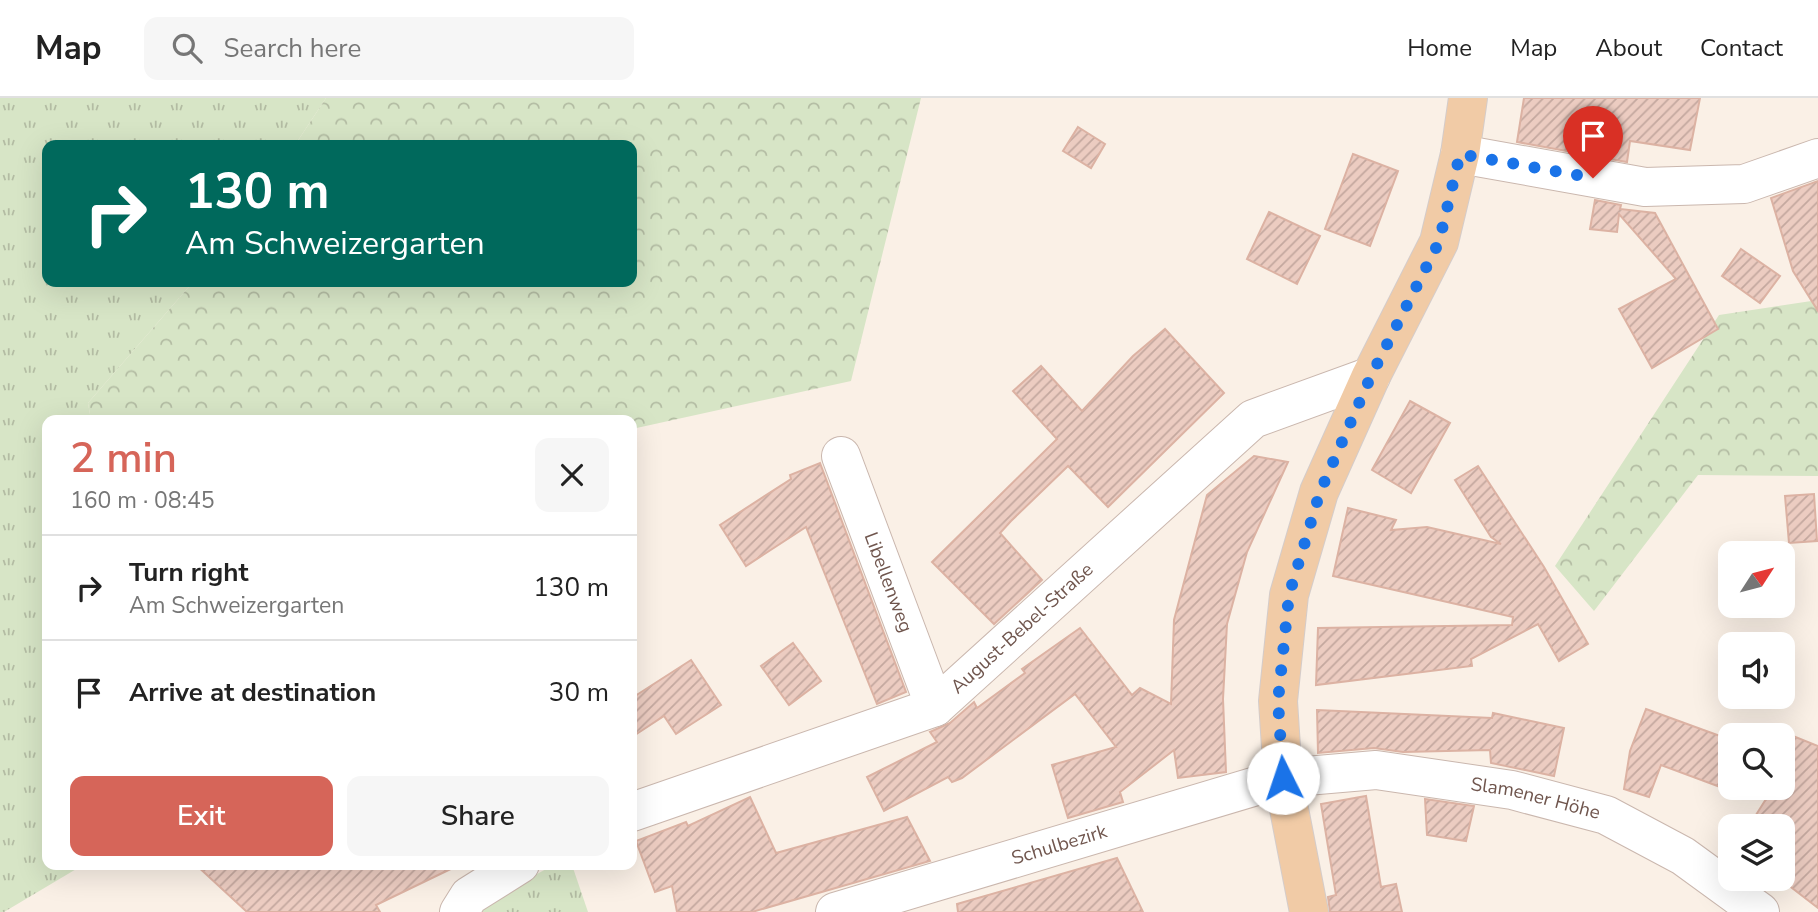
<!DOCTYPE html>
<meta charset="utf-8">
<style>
:root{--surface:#fff;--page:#f6f6f6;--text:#222;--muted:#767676;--line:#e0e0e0;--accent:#d66559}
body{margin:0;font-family:"Nunito Sans",sans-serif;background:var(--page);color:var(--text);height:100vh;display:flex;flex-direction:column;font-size:26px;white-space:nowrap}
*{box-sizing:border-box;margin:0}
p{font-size:23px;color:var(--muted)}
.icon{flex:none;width:38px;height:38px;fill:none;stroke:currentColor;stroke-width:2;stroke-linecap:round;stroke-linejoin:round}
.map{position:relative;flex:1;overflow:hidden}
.drawer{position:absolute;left:42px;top:317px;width:595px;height:455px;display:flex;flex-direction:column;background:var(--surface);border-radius:14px;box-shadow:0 7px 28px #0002}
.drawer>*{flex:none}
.hud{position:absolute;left:42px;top:42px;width:595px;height:147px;border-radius:14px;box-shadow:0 7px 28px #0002;background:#00695c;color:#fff;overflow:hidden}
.needle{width:46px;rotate:54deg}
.buttons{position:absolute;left:1718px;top:443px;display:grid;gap:14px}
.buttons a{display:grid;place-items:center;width:77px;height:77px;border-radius:14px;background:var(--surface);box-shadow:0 7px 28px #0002;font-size:35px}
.pin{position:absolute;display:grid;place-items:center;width:60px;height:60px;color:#fff;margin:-72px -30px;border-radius:50% 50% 50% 0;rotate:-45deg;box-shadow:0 0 7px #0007}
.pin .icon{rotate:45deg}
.me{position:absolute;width:77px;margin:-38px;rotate:356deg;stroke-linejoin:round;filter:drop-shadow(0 0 5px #0008)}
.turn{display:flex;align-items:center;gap:24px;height:147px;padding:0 28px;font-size:32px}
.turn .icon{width:91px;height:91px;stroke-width:2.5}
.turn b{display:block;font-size:49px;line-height:60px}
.round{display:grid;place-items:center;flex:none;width:74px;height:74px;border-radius:14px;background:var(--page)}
.headline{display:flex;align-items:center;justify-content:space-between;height:119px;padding:0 28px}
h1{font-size:42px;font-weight:600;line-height:52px;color:var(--accent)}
.button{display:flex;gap:14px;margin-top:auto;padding:14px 28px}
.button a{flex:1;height:80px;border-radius:14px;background:var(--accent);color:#fff;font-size:28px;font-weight:600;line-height:80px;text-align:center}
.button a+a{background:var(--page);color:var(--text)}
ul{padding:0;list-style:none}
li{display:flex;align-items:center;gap:21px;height:105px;padding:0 28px;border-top:2px solid var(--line)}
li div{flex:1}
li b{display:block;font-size:26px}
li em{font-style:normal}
header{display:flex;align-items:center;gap:42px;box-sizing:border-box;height:98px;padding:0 35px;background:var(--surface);border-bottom:2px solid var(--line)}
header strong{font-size:33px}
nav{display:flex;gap:38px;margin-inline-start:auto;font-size:24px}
.search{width:490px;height:63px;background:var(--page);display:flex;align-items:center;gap:18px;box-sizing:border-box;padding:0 24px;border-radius:14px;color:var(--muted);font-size:26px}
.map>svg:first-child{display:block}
.grass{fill:url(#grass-tufts)}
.forest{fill:url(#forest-crowns)}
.building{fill:url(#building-hatch);stroke:#dcb2a3;stroke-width:2}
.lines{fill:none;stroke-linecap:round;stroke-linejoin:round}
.minor-casing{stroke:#cab7ae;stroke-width:40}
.major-casing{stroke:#d4ccca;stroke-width:40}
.minor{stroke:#fff;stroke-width:38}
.major{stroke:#f1cba6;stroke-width:38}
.route{stroke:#1a73e8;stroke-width:12;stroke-dasharray:0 21.6}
.labels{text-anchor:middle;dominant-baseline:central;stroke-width:7;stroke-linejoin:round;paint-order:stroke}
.street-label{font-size:19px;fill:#70564e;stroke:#fdf4ec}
</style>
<header>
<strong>Map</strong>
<div class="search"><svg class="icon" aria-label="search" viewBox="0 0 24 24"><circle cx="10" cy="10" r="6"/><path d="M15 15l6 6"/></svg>Search here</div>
<nav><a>Home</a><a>Map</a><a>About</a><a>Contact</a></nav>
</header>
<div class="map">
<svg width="1818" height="814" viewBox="0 0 1818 814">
<defs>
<pattern id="grass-tufts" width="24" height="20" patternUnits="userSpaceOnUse" patternTransform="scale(1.75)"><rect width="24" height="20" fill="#d7e5c6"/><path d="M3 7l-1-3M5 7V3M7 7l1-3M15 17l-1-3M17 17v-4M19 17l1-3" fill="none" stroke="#b3bca3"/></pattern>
<pattern id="forest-crowns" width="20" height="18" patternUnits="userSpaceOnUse" patternTransform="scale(1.75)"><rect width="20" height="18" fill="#d7e5c6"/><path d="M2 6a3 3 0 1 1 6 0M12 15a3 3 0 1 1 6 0" fill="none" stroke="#b3bca3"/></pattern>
<pattern id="building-hatch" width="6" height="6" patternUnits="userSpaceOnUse" patternTransform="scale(1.75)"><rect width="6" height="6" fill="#ecccc1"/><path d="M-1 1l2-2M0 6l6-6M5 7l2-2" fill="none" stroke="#c4a89f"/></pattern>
</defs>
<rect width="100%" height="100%" fill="#faf0e6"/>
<g class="grass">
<polygon points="0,0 326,0 295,47 47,47 47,184 193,184 88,305 91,322 47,322 47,766 83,767 4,814 0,814"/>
<polygon points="555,766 572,767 588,814 477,814 487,804"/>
</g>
<g class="forest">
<polygon points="326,0 921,0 851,283 632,331 632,322 91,322 88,305 193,184 632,184 632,47 295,47"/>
<polygon points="1818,202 1818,378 1698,377 1594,513 1555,468 1719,217"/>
</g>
<g class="building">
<polygon points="1524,0 1700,0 1690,52 1630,43 1627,64 1517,44"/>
<polygon points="1078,29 1105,46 1091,70 1063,53"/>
<polygon points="1353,56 1398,73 1370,148 1325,131"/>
<polygon points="1818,83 1818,213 1793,173 1771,100"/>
<polygon points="1595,102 1621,107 1620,111 1655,115 1718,231 1652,270 1619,211 1676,181 1619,116 1617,134 1590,131"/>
<polygon points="1269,114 1320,138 1297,186 1247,161"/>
<polygon points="1741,151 1780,178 1760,205 1722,178"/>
<polygon points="1165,231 1224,295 1108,409 1068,368 1011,423 1000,435 1042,482 994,526 932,464 1057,341 1013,293 1041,268 1082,313 1133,258"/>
<polygon points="1410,303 1450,325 1411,395 1372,372"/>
<polygon points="1254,358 1288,364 1247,454 1227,526 1223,601 1226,674 1178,680 1174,652 1120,694 1123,704 1068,720 1052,667 1116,649 1075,596 962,680 952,684 948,679 884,713 867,679 937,644 930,634 950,625 974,604 977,610 1025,575 1022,571 1080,530 1132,597 1140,590 1171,606 1174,522 1207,397"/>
<polygon points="820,365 906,594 877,606 806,429 746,468 720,427 791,381 790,377"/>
<polygon points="1478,368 1544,469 1588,546 1559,563 1538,526 1471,561 1472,568 1316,587 1318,530 1512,527 1513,519 1333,478 1348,410 1396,422 1391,432 1427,429 1501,446 1491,439 1455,382"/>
<polygon points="1814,396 1817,443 1789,445 1785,398"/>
<polygon points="793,545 821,583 789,607 761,568"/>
<polygon points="691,562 721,607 676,636 664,618 632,639 632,600"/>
<polygon points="1646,611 1731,642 1731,693 1661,667 1649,699 1624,691 1630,653"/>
<polygon points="1317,612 1492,620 1493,615 1564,630 1554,678 1491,665 1490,652 1403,654 1374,650 1318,655"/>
<polygon points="1783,634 1818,648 1818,810 1783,783 1783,728 1749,728 1773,690 1783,690"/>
<polygon points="1366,698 1381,789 1396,786 1402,814 1330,814 1328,799 1336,797 1321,706"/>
<polygon points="750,699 776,755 907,719 930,763 752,814 677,814 672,788 655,794 636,743 686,724 688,728"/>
<polygon points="1425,701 1474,708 1466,743 1427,737"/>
<polygon points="1117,760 1143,814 958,814 957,806"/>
<polygon points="195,766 461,766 376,807 380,814 247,814"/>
</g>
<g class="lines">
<g class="minor-casing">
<g id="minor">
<polyline points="1460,56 1645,89 1744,86 1818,60"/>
<path id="s1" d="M 841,358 L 935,609"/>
<path id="s2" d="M 632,714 L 935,609 L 1253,321 L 1371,278"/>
<polyline points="459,814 469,798 520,766"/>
<path id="s3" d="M 835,814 L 1283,680 L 1376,672 L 1512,692 L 1606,717 L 1683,758 L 1760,814"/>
</g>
</g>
<g class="major-casing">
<polyline id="major" points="1309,814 1283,680 1278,603 1289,497 1319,394 1371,278 1439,144 1460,56 1468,0"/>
</g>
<use href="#minor" class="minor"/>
<use href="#major" class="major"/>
</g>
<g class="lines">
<polyline class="route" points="1283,680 1278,603 1289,497 1320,394 1371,278 1439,144 1460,56 1593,80"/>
</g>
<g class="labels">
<g class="street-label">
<text stroke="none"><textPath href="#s1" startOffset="135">Libellenweg</textPath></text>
<text stroke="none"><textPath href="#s2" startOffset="438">August-Bebel-Straße</textPath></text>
<text stroke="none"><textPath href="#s3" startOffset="723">Slamener Höhe</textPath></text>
<text stroke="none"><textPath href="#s3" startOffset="234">Schulbezirk</textPath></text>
</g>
</g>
</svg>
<div class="buttons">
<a><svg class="needle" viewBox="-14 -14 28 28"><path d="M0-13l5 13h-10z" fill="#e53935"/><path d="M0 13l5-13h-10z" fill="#767676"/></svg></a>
<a><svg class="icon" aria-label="sound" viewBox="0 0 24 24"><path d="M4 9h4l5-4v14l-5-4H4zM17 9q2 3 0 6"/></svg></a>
<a><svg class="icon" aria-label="search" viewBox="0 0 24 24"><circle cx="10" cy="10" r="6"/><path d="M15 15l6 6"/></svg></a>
<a><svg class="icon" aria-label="layers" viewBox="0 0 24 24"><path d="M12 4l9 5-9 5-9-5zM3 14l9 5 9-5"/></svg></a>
</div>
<div class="pin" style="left:1593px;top:80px;background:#d93025"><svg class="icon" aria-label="arrive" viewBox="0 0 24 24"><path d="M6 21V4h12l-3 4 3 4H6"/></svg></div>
<svg class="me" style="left:1283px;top:680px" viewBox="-20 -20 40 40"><circle r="19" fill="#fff"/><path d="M0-13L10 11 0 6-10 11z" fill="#1a73e8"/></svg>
<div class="hud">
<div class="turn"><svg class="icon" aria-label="right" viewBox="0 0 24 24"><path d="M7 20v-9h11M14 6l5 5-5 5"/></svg><div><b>130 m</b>Am Schweizergarten</div></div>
</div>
<section class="drawer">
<div class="headline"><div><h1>2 min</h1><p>160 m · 08:45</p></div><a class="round"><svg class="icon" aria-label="close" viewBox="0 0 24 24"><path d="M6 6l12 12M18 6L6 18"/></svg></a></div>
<ul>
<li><svg class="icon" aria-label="right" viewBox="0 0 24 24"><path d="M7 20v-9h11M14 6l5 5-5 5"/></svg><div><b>Turn right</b><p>Am Schweizergarten</p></div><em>130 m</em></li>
<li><svg class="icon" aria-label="arrive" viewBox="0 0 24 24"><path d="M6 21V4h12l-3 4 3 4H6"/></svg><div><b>Arrive at destination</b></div><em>30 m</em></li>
</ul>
<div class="button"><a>Exit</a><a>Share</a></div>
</section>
</div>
